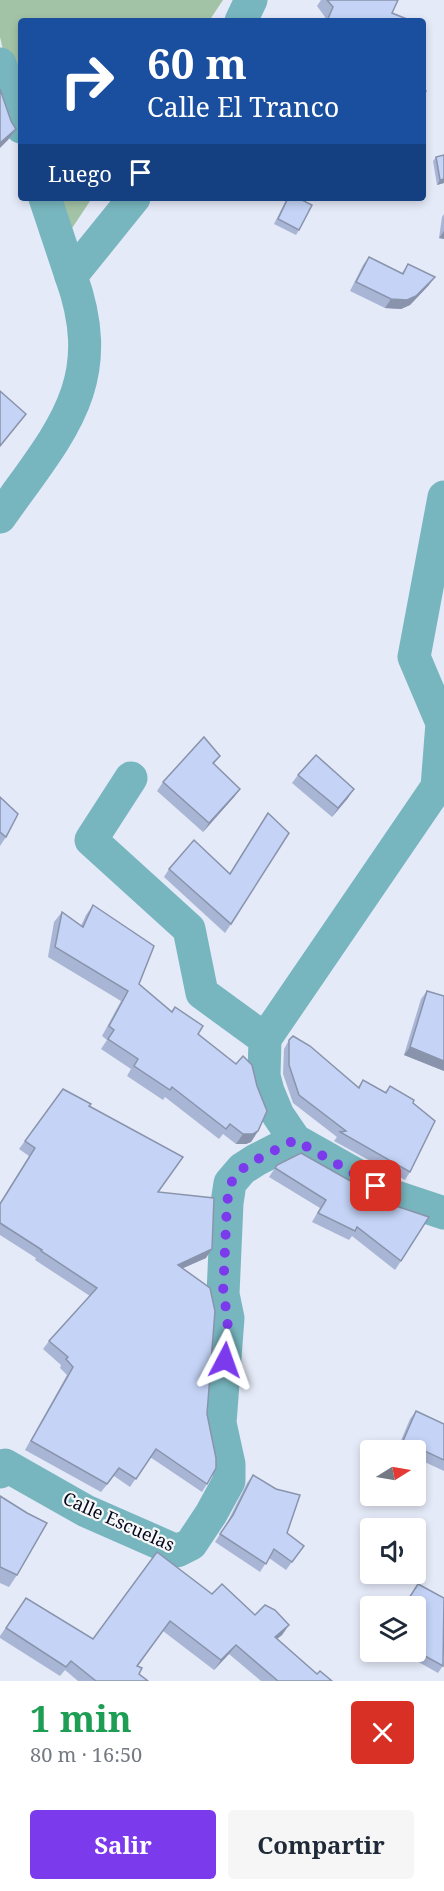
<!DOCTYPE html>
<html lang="es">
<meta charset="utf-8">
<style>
:root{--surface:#fff;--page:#f6f6f7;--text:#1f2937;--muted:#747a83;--accent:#7c3aed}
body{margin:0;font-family:"Noto Serif",serif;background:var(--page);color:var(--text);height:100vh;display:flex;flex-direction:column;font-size:22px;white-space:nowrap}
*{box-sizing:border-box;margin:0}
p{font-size:20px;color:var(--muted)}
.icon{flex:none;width:33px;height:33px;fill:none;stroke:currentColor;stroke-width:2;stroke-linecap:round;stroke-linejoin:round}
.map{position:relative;height:1681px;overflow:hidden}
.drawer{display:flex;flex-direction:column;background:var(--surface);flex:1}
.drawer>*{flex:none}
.banner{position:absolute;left:18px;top:18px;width:408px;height:183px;border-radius:6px;box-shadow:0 3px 9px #0003;background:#1a4fa0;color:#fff;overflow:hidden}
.needle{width:39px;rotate:79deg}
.fabs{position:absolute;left:360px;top:1440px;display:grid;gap:12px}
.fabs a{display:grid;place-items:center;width:66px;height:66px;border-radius:6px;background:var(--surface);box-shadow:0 3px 9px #0003;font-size:30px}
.pin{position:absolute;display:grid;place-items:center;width:51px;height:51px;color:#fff;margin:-26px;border-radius:12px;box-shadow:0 3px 9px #0006}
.me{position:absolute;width:66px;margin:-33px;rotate:4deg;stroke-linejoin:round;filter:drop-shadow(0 0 4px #0008)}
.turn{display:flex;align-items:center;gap:21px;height:126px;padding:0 30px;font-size:27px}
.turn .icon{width:78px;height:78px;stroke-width:2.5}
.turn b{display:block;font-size:42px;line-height:51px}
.then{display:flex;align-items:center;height:57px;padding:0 30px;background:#0003;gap:12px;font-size:22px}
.round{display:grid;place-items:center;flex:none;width:63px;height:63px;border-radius:6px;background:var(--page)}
.headline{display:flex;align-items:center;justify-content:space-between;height:102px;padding:0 30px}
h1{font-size:36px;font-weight:700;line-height:45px;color:#1e9e55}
.primary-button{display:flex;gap:12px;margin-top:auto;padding:12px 30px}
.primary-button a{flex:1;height:69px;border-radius:6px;background:var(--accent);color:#fff;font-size:24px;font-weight:700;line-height:69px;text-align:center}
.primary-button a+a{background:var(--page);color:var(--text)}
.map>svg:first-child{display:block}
.green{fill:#a3c3a6}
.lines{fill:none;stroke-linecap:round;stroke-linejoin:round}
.minor{stroke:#78b6bf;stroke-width:33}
.wall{fill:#a9b5d4}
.shaded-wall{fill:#8994ac}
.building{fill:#c4d3f6;stroke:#8994ac;stroke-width:1.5}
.route{stroke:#7c3aed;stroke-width:10;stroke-dasharray:0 18}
.labels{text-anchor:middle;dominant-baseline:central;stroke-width:4.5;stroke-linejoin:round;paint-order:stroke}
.street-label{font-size:18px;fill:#04091f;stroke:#f8f8f8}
</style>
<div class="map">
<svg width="444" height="1681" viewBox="0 0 444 1681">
<rect width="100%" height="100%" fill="#e5eaf8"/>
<g class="green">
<polygon points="0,0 223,0 209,21 21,21 21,129 0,37"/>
<polygon points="37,198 92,198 51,260"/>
</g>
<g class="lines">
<g class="minor">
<polyline points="241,21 251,0"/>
<polyline points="0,64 21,127"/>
<polyline points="45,198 71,276"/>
<path d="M 0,517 C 59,433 110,384 71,276 L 134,198"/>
<polyline points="131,778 91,840 189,929 202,993 265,1039 264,1076 268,1091 278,1115 295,1140 396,1197 444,1213"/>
<polyline points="265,1039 437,787 442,723 414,657 444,497"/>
<polyline points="0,1472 5,1465 86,1511 177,1551 191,1544 211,1514 229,1481 229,1464 220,1423 228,1318 223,1294 227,1203 230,1183 242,1169 256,1160 295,1140"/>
</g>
</g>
<g class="wall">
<polygon points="321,0 398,0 392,13 407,21 324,21 325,17 317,6"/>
<polygon points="444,155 444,183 437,185 433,161 436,157"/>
<polygon points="287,198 298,198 299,230 296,235 274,224"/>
<polygon points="444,214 444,239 439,238 442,217"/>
<polygon points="369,257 402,273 408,264 429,285 410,305 401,309 385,308 350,291 363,265"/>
<polygon points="220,756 214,764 240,789 234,797 203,832 157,791 163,782"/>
<polygon points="298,775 348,798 332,817 292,783"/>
<polygon points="0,797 6,837 0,846"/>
<polygon points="268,813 231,924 225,933 164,877 169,869 230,873"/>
<polygon points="93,905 139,984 198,1034 258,1131 251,1142 246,1144 236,1144 223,1134 219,1139 165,1097 163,1100 127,1076 131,1069 101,1049 107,1040 102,1036 121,1001 48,957 54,922 62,912 81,926 86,915"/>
<polygon points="427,991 444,996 444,1071 404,1055 421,999"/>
<polygon points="289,1040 358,1087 363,1080 385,1092 390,1086 410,1172 405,1180 334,1141 337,1137 293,1103 283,1074 284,1049"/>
<polygon points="63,1089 91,1104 89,1106 158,1192 206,1258 183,1268 207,1414 207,1484 202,1492 150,1457 130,1487 114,1476 101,1492 25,1450 67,1375 60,1368 61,1365 43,1349 49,1341 90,1296 35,1260 36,1258 0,1235 0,1203 29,1156 19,1149"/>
<polygon points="301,1153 401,1261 395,1270 352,1236 349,1240 312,1222 320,1208 269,1177 277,1165"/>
<polygon points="416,1411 444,1424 444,1471 416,1458 416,1450 397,1450 410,1419"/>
<polygon points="253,1475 276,1489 287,1533 304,1546 286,1570 269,1558 260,1572 215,1542 227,1523 247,1483"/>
<polygon points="0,1496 17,1575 9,1587 0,1583"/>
<polygon points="418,1584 444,1664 438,1673 406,1655 404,1657 395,1652 416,1652 416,1606 404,1606"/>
<polygon points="212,1594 255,1615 289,1625 282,1635 277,1639 317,1674 332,1681 261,1681 229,1654 214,1670 163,1631 138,1666 139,1674 148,1681 78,1681 65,1670 60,1676 0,1638 0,1636 26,1598 93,1639"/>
</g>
<g class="shaded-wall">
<polygon points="16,129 8,140 0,148 0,143"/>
<polygon points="444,179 444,183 437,185 440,180"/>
<polygon points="444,231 444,239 439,238"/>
<polygon points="435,277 429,285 410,305 401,309 385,308 391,299"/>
<polygon points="240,789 234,797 203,832 209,823"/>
<polygon points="354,789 348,798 332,817 338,808"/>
<polygon points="410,1047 444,1061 444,1071 404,1055"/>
<polygon points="258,1131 251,1142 246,1144 236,1144 243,1134"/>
<polygon points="212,1249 206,1258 172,1273 178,1265"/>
<polygon points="289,1625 282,1635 268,1646 275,1637"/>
<polygon points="236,1645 229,1654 214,1670 221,1660"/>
</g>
<g class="building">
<polygon points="327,0 398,0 392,13 407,19 407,21 327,21 333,7"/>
<polygon points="0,89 11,121 16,129 0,143"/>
<polygon points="423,90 426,91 423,99"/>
<polygon points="444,155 444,179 440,180 436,157"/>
<polygon points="288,198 298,198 312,205 299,230 278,219"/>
<polygon points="369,257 403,274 408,264 435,277 416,296 407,300 391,299 356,282"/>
<polygon points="0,391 26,414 0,446"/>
<polygon points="204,737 220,756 213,763 240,789 209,823 163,782"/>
<polygon points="316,755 354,789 338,808 298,775"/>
<polygon points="0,797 18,814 6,837 0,832"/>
<polygon points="268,813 289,833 231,924 169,869 194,840 230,874"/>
<polygon points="93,905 154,946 139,984 172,1012 175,1007 203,1026 198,1034 236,1064 243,1056 252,1065 257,1086 267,1111 258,1131 253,1134 243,1134 230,1124 226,1129 172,1087 170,1090 134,1066 138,1059 108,1039 114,1030 109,1026 128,991 55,947 62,912 83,927"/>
<polygon points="427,991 444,996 444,1061 410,1047"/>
<polygon points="293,1036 310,1046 359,1088 363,1080 386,1093 390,1086 414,1100 413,1103 435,1121 410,1172 340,1132 346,1131 299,1095 289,1065 289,1040"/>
<polygon points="63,1089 91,1104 89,1106 183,1157 158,1192 214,1198 212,1249 178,1265 210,1288 215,1311 207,1414 216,1458 216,1468 207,1484 156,1449 136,1479 119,1468 107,1484 31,1441 73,1367 66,1359 68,1357 49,1341 97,1288 41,1251 42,1250 0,1223 0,1204 35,1148 25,1141"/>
<polygon points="301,1153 393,1205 429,1217 401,1261 357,1227 355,1231 318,1213 326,1200 275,1168 277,1165"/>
<polygon points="416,1411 444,1424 444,1460 403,1441"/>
<polygon points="253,1475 276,1489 300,1495 287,1533 304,1546 292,1562 274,1549 266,1564 220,1534 233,1515"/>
<polygon points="0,1496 27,1513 47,1523 17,1575 0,1567"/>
<polygon points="157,1552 212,1594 222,1584 255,1615 265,1605 275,1610 289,1625 275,1637 317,1674 320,1671 332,1681 278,1681 236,1645 221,1660 170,1621 137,1666 142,1668 139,1674 148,1681 96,1681 71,1661 66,1667 6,1628 26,1598 93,1639"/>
<polygon points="418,1584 444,1598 443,1666 416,1651 416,1606 404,1606"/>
</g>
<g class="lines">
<polyline class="route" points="225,1360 228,1318 223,1294 227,1203 230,1184 242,1169 256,1160 295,1140 376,1186"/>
</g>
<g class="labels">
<g class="street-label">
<text transform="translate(119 1521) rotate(24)">Calle Escuelas</text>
</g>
</g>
</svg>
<div class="fabs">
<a><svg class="needle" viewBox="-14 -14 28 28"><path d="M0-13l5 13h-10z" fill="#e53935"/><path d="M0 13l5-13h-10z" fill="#747a83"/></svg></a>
<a><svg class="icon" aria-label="sound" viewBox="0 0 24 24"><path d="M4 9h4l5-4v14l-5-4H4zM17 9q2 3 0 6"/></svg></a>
<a><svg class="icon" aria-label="layers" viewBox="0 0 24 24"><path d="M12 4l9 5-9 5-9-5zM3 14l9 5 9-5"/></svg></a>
</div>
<div class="pin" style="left:376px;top:1186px;background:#d93025"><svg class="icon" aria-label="arrive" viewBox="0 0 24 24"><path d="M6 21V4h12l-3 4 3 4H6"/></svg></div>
<svg class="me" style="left:225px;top:1360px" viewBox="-20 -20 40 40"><path d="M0-17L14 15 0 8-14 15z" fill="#7c3aed" stroke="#fff" stroke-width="4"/></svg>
<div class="banner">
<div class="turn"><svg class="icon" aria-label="right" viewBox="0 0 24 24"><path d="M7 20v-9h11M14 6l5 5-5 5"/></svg><div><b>60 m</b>Calle El Tranco</div></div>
<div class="then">Luego<svg class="icon" aria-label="arrive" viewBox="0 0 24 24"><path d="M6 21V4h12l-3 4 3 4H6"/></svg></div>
</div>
</div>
<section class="drawer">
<div class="headline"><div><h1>1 min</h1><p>80 m · 16:50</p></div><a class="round" style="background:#d93025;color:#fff"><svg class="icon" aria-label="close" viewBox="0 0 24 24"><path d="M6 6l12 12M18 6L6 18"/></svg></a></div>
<div class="primary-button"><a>Salir</a><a>Compartir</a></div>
</section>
